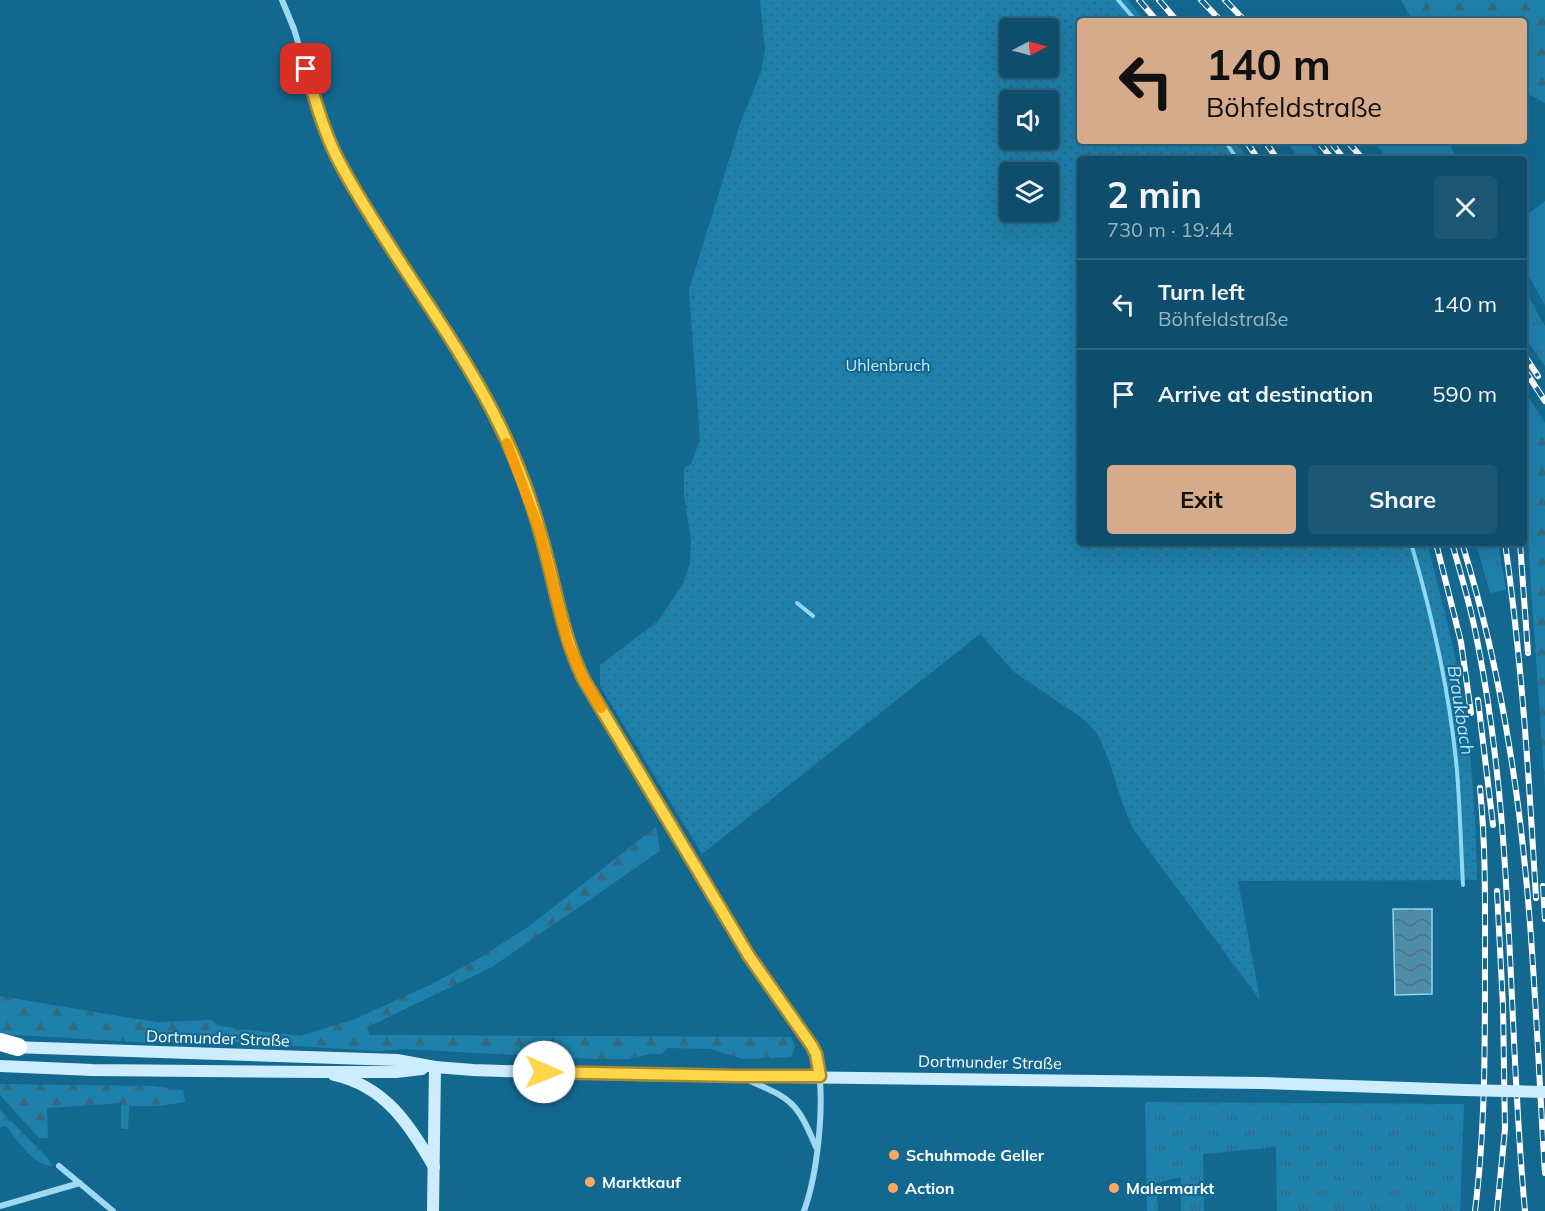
<!DOCTYPE html>
<meta charset="utf-8">
<style>
:root{--surface:#0e4e6c;--page:#1c5874;--text:#f1f3f6;--muted:#9bb4c2;--line:#2e657f;--accent:#d6ab8b}
body{margin:0;font-family:Mulish,sans-serif;background:var(--page);color:var(--text);height:100vh;display:flex;flex-direction:column;font-size:22px;white-space:nowrap}
*{box-sizing:border-box;margin:0}
p{font-size:20px;color:var(--muted)}
.icon{flex:none;width:33px;height:33px;fill:none;stroke:currentColor;stroke-width:2;stroke-linecap:round;stroke-linejoin:round}
.map{position:relative;flex:1;overflow:hidden}
.drawer{position:absolute;left:1077px;top:156px;width:450px;height:390px;display:flex;flex-direction:column;background:var(--surface);border-radius:6px;box-shadow:0 6px 24px #0002,0 0 0 2px var(--line)}
.drawer>*{flex:none}
.banner{position:absolute;left:1077px;top:18px;width:450px;height:126px;border-radius:6px;box-shadow:0 6px 24px #0002,0 0 0 2px var(--line);background:#d6ab8b;color:#111;overflow:hidden}
.needle{width:39px;rotate:84deg}
.buttons{position:absolute;left:999px;top:18px;display:grid;gap:12px}
.buttons a{display:grid;place-items:center;width:60px;height:60px;border-radius:6px;background:var(--surface);box-shadow:0 6px 24px #0002,0 0 0 2px var(--line);font-size:30px}
.pin{position:absolute;display:grid;place-items:center;width:51px;height:51px;color:#fff;margin:-26px;border-radius:12px;box-shadow:0 3px 9px #0006}
.me{position:absolute;width:66px;margin:-33px;rotate:91deg;stroke-linejoin:round;filter:drop-shadow(0 0 4px #0008)}
.turn{display:flex;align-items:center;gap:21px;height:126px;padding:0 30px;font-size:27px}
.turn .icon{width:78px;height:78px;stroke-width:2.5}
.turn b{display:block;font-size:42px;line-height:51px}
.round{display:grid;place-items:center;flex:none;width:63px;height:63px;border-radius:6px;background:var(--page)}
.head{display:flex;align-items:center;justify-content:space-between;height:102px;padding:0 30px}
h1{font-size:36px;font-weight:700;line-height:45px}
.cta{display:flex;gap:12px;margin-top:auto;padding:12px 30px}
.cta a{flex:1;height:69px;border-radius:6px;background:var(--accent);color:#111;font-size:24px;font-weight:700;line-height:69px;text-align:center}
.cta a+a{background:var(--page);color:var(--text)}
ul{padding:0;list-style:none}
li{display:flex;align-items:center;gap:18px;height:90px;padding:0 30px;border-top:2px solid var(--line)}
li div{flex:1}
li b{display:block;font-size:22px}
li em{font-style:normal}
.map>svg:first-child{display:block}
.grass{fill:url(#grass-tufts)}
.forest{fill:url(#forest-firs)}
.park{fill:url(#park-dots);fill-rule:evenodd}
.garden{fill:#1e81ac}
.water{fill:url(#water-waves);stroke:#90d8f5;stroke-width:1.5}
.lines{fill:none;stroke-linecap:round;stroke-linejoin:round}
.stream{stroke:#90d8f5;stroke-width:4}
.minor{stroke:#9ed8f1;stroke-width:6}
.secondary{stroke:#cdedfc;stroke-width:12}
.motorway{stroke:#fff;stroke-width:18}
.rail-casing{stroke:#fff;stroke-width:6}
.rail{stroke:#136890;stroke-width:4;stroke-dasharray:11;stroke-linecap:butt}
.secondary-bridge{stroke:#cdedfc;stroke-width:12}
.route-casing{stroke:#a68a30;stroke-width:15}
.route{stroke:#ffd54a;stroke-width:10}
.slow{stroke:#f59e0b;stroke-width:10}
.poi-dot{fill:#ffa95f;stroke:#136890;stroke-width:2}
.labels{text-anchor:middle;dominant-baseline:central;stroke-width:4.5;stroke-linejoin:round;paint-order:stroke}
.park-label{font-size:16px;fill:#c5ecfc;stroke:#136890}
.street-label{font-size:16px;fill:#fff;stroke:#136890}
.poi-label{font-size:16px;font-weight:bold;fill:#fff;stroke:#136890;text-anchor:start}
.water-label{font-size:18px;font-style:italic;fill:#b2e4f9;stroke:#136890}
</style>
<div class="map">
<svg width="1545" height="1211" viewBox="0 0 1545 1211">
<defs>
<pattern id="grass-tufts" width="24" height="20" patternUnits="userSpaceOnUse" patternTransform="scale(1.5)"><rect width="24" height="20" fill="#1e81ac"/><path d="M3 7l-1-3M5 7V3M7 7l1-3M15 17l-1-3M17 17v-4M19 17l1-3" fill="none" stroke="#336981"/></pattern>
<pattern id="forest-firs" width="22" height="20" patternUnits="userSpaceOnUse" patternTransform="scale(1.5)"><rect width="22" height="20" fill="#1e81ac"/><path d="M5 1l3.5 6h-7zM16 11l3.5 6h-7z" fill="#336981"/></pattern>
<pattern id="park-dots" width="8" height="8" patternUnits="userSpaceOnUse" patternTransform="scale(1.5)"><rect width="8" height="8" fill="#1e81ac"/><path d="M2 2h.1M6 6h.1" fill="none" stroke="#336981" stroke-width="1.8" stroke-linecap="round"/></pattern>
<pattern id="water-waves" width="16" height="10" patternUnits="userSpaceOnUse" patternTransform="scale(1.5)"><rect width="16" height="10" fill="#4f8ca7"/><path d="M0 5q4-4 8 0t8 0" fill="none" stroke="#4e7283"/></pattern>
</defs>
<rect width="100%" height="100%" fill="#136890"/>
<g class="grass">
<polygon points="1287,141 1307,141 1322,159 1299,159"/>
<polygon points="1373,141 1448,141 1457,159 1388,159"/>
<polygon points="1524,289 1545,326 1545,366 1524,337"/>
<polygon points="1476,543 1498,543 1506,590 1490,593"/>
<polygon points="1145,1102 1464,1104 1460,1211 1277,1211 1276,1147 1203,1154 1204,1211 1181,1211 1181,1177 1156,1183 1158,1211 1147,1211"/>
</g>
<g class="forest">
<polygon points="1401,0 1545,0 1545,103 1524,92 1524,21 1413,21"/>
<polygon points="1524,390 1545,423 1545,789 1528,542 1524,516"/>
<polygon points="656,827 660,851 492,967 368,1027 369,1035 791,1037 795,1046 791,1057 743,1059 710,1049 668,1048 662,1054 650,1054 630,1059 593,1059 403,1049 377,1051 202,1040 153,1043 0,1034 0,996 130,1018 158,1022 212,1020 218,1026 300,1036 355,1019 432,984 478,959 528,927"/>
<polygon points="0,1084 152,1086 183,1090 185,1102 159,1106 129,1106 128,1129 121,1129 121,1103 47,1108 48,1138 39,1138 0,1095"/>
<path d="M 0,1110 L 48,1158 L 52,1166 C 32,1165 18,1140 6,1126 L 0,1127 Z"/>
</g>
<path class="park" d="M 760,0 L 1128,0 L 1145,21 L 1080,21 L 1080,141 L 1236,141 L 1248,159 L 1080,159 L 1080,543 L 1427,543 C 1442,602 1459,661 1466,721 C 1473,774 1476,827 1477,880 L 1238,881 L 1260,1000 L 1133,829 L 1121,799 L 1109,760 L 1098,735 L 1085,720 L 1014,672 L 980,634 L 702,854 L 600,686 L 600,665 L 658,621 L 683,584 L 690,563 L 691,539 L 684,495 L 684,468 L 691,464 L 700,440 L 689,290 L 740,124 L 761,72 L 765,50 ZM 1010,28 L 1048,28 L 1048,68 L 1010,68 ZM 1010,100 L 1048,100 L 1048,140 L 1010,140 ZM 1010,172 L 1048,172 L 1048,212 L 1010,212 Z"/>
<polygon class="garden" points="1545,201 1545,305 1524,268 1524,217"/>
<polygon class="water" points="1393,909 1432,909 1432,994 1395,995"/>
<g class="lines">
<g class="stream">
<polyline points="1118,0 1136,21"/>
<polyline points="1225,141 1237,159"/>
<path d="M 1411,543 C 1433,618 1450,694 1457,771 C 1460,809 1461,847 1463,885"/>
<polyline points="797,603 813,616"/>
</g>
<g class="minor">
<path d="M 282,0 L 294,29 L 324,128 L 341,166 L 438,320 L 494,414 L 530,500 L 540,532 L 568,643 L 584,679 L 749,956 L 812,1046 C 829,1084 818,1172 804,1211"/>
<path d="M 748,1080 C 792,1099 797,1102 816,1147"/>
<polyline points="59,1166 113,1211"/>
<polyline points="0,1206 80,1183"/>
</g>
<g class="secondary">
<polyline points="12,1047 397,1060 435,1067 473,1070 632,1075 1262,1083 1465,1090"/>
<polyline points="0,1066 92,1070 318,1072 396,1072 422,1069"/>
<path d="M 334,1075 C 385,1086 410,1125 434,1167"/>
<polyline points="433,1211 435,1067"/>
</g>
<polyline class="motorway" points="0,1042 18,1047"/>
<g class="rail-casing">
<g id="rail">
<polyline points="1139,0 1157,21"/>
<polyline points="1159,0 1177,21"/>
<polyline points="1201,0 1221,21"/>
<polyline points="1225,0 1245,21"/>
<polyline points="1246,141 1258,159"/>
<polyline points="1265,141 1277,159"/>
<polyline points="1318,141 1332,159"/>
<polyline points="1330,141 1344,159"/>
<polyline points="1347,141 1363,159"/>
<polyline points="1524,355 1538,376"/>
<polyline points="1524,369 1545,401"/>
<polyline points="1436,543 1461,642 1471,713"/>
<path d="M 1452,543 C 1461,575 1471,607 1477,640 C 1515,828 1507,1021 1525,1211"/>
<path d="M 1462,543 C 1483,611 1499,681 1510,751 C 1533,890 1536,1033 1545,1173"/>
<path d="M 1505,543 C 1522,661 1529,779 1536,898"/>
<polyline points="1520,543 1528,653"/>
<polyline points="1478,700 1493,825"/>
<polyline points="1543,886 1545,919"/>
<path d="M 1475,1211 C 1485,1131 1485,1050 1485,970 C 1485,909 1486,848 1480,788"/>
<polyline points="1497,1211 1505,1129 1503,1006 1497,891"/>
</g>
</g>
<use href="#rail" class="rail"/>
<polyline class="secondary-bridge" points="1465,1090 1545,1092"/>
</g>
<g class="lines">
<g class="route-casing">
<path id="route" d="M 306,69 C 316,102 325,137 342,167 C 388,252 450,328 494,414 C 513,451 529,492 540,532 C 555,582 561,633 584,680 L 749,956 L 812,1046 L 816,1054 L 820,1076 L 739,1076 L 544,1072"/>
</g>
<use href="#route" class="route"/>
<polyline class="slow" points="507,443 540,532 568,643 584,680 601,708"/>
</g>
<g class="poi-dot">
<circle cx="894" cy="1155" r="6"/>
<circle cx="590" cy="1182" r="6"/>
<circle cx="893" cy="1188" r="6"/>
<circle cx="1114" cy="1188" r="6"/>
</g>
<g class="labels">
<g class="park-label">
<text x="888" y="365">Uhlenbruch</text>
</g>
<g class="street-label">
<text transform="translate(218 1038) rotate(2)">Dortmunder Straße</text>
<text transform="translate(990 1062) rotate(1)">Dortmunder Straße</text>
</g>
<g class="poi-label">
<text x="906" y="1155">Schuhmode Geller</text>
<text x="602" y="1182">Marktkauf</text>
<text x="905" y="1188">Action</text>
<text x="1126" y="1188">Malermarkt</text>
</g>
<g class="water-label">
<text transform="translate(1461 710) rotate(81)">Braukbach</text>
</g>
</g>
</svg>
<div class="buttons">
<a><svg class="needle" viewBox="-14 -14 28 28"><path d="M0-13l5 13h-10z" fill="#e53935"/><path d="M0 13l5-13h-10z" fill="#9bb4c2"/></svg></a>
<a><svg class="icon" aria-label="sound" viewBox="0 0 24 24"><path d="M4 9h4l5-4v14l-5-4H4zM17 9q2 3 0 6"/></svg></a>
<a><svg class="icon" aria-label="layers" viewBox="0 0 24 24"><path d="M12 4l9 5-9 5-9-5zM3 14l9 5 9-5"/></svg></a>
</div>
<div class="pin" style="left:306px;top:69px;background:#d93025"><svg class="icon" aria-label="arrive" viewBox="0 0 24 24"><path d="M6 21V4h12l-3 4 3 4H6"/></svg></div>
<svg class="me" style="left:544px;top:1072px" viewBox="-20 -20 40 40"><circle r="19" fill="#fff"/><path d="M0-13L10 11 0 6-10 11z" fill="#ffd54a"/></svg>
<div class="banner">
<div class="turn"><svg class="icon" aria-label="left" viewBox="0 0 24 24"><path d="M17 20v-9H6M10 6l-5 5 5 5"/></svg><div><b>140 m</b>Böhfeldstraße</div></div>
</div>
<section class="drawer">
<div class="head"><div><h1>2 min</h1><p>730 m · 19:44</p></div><a class="round"><svg class="icon" aria-label="close" viewBox="0 0 24 24"><path d="M6 6l12 12M18 6L6 18"/></svg></a></div>
<ul>
<li><svg class="icon" aria-label="left" viewBox="0 0 24 24"><path d="M17 20v-9H6M10 6l-5 5 5 5"/></svg><div><b>Turn left</b><p>Böhfeldstraße</p></div><em>140 m</em></li>
<li><svg class="icon" aria-label="arrive" viewBox="0 0 24 24"><path d="M6 21V4h12l-3 4 3 4H6"/></svg><div><b>Arrive at destination</b></div><em>590 m</em></li>
</ul>
<div class="cta"><a>Exit</a><a>Share</a></div>
</section>
</div>
